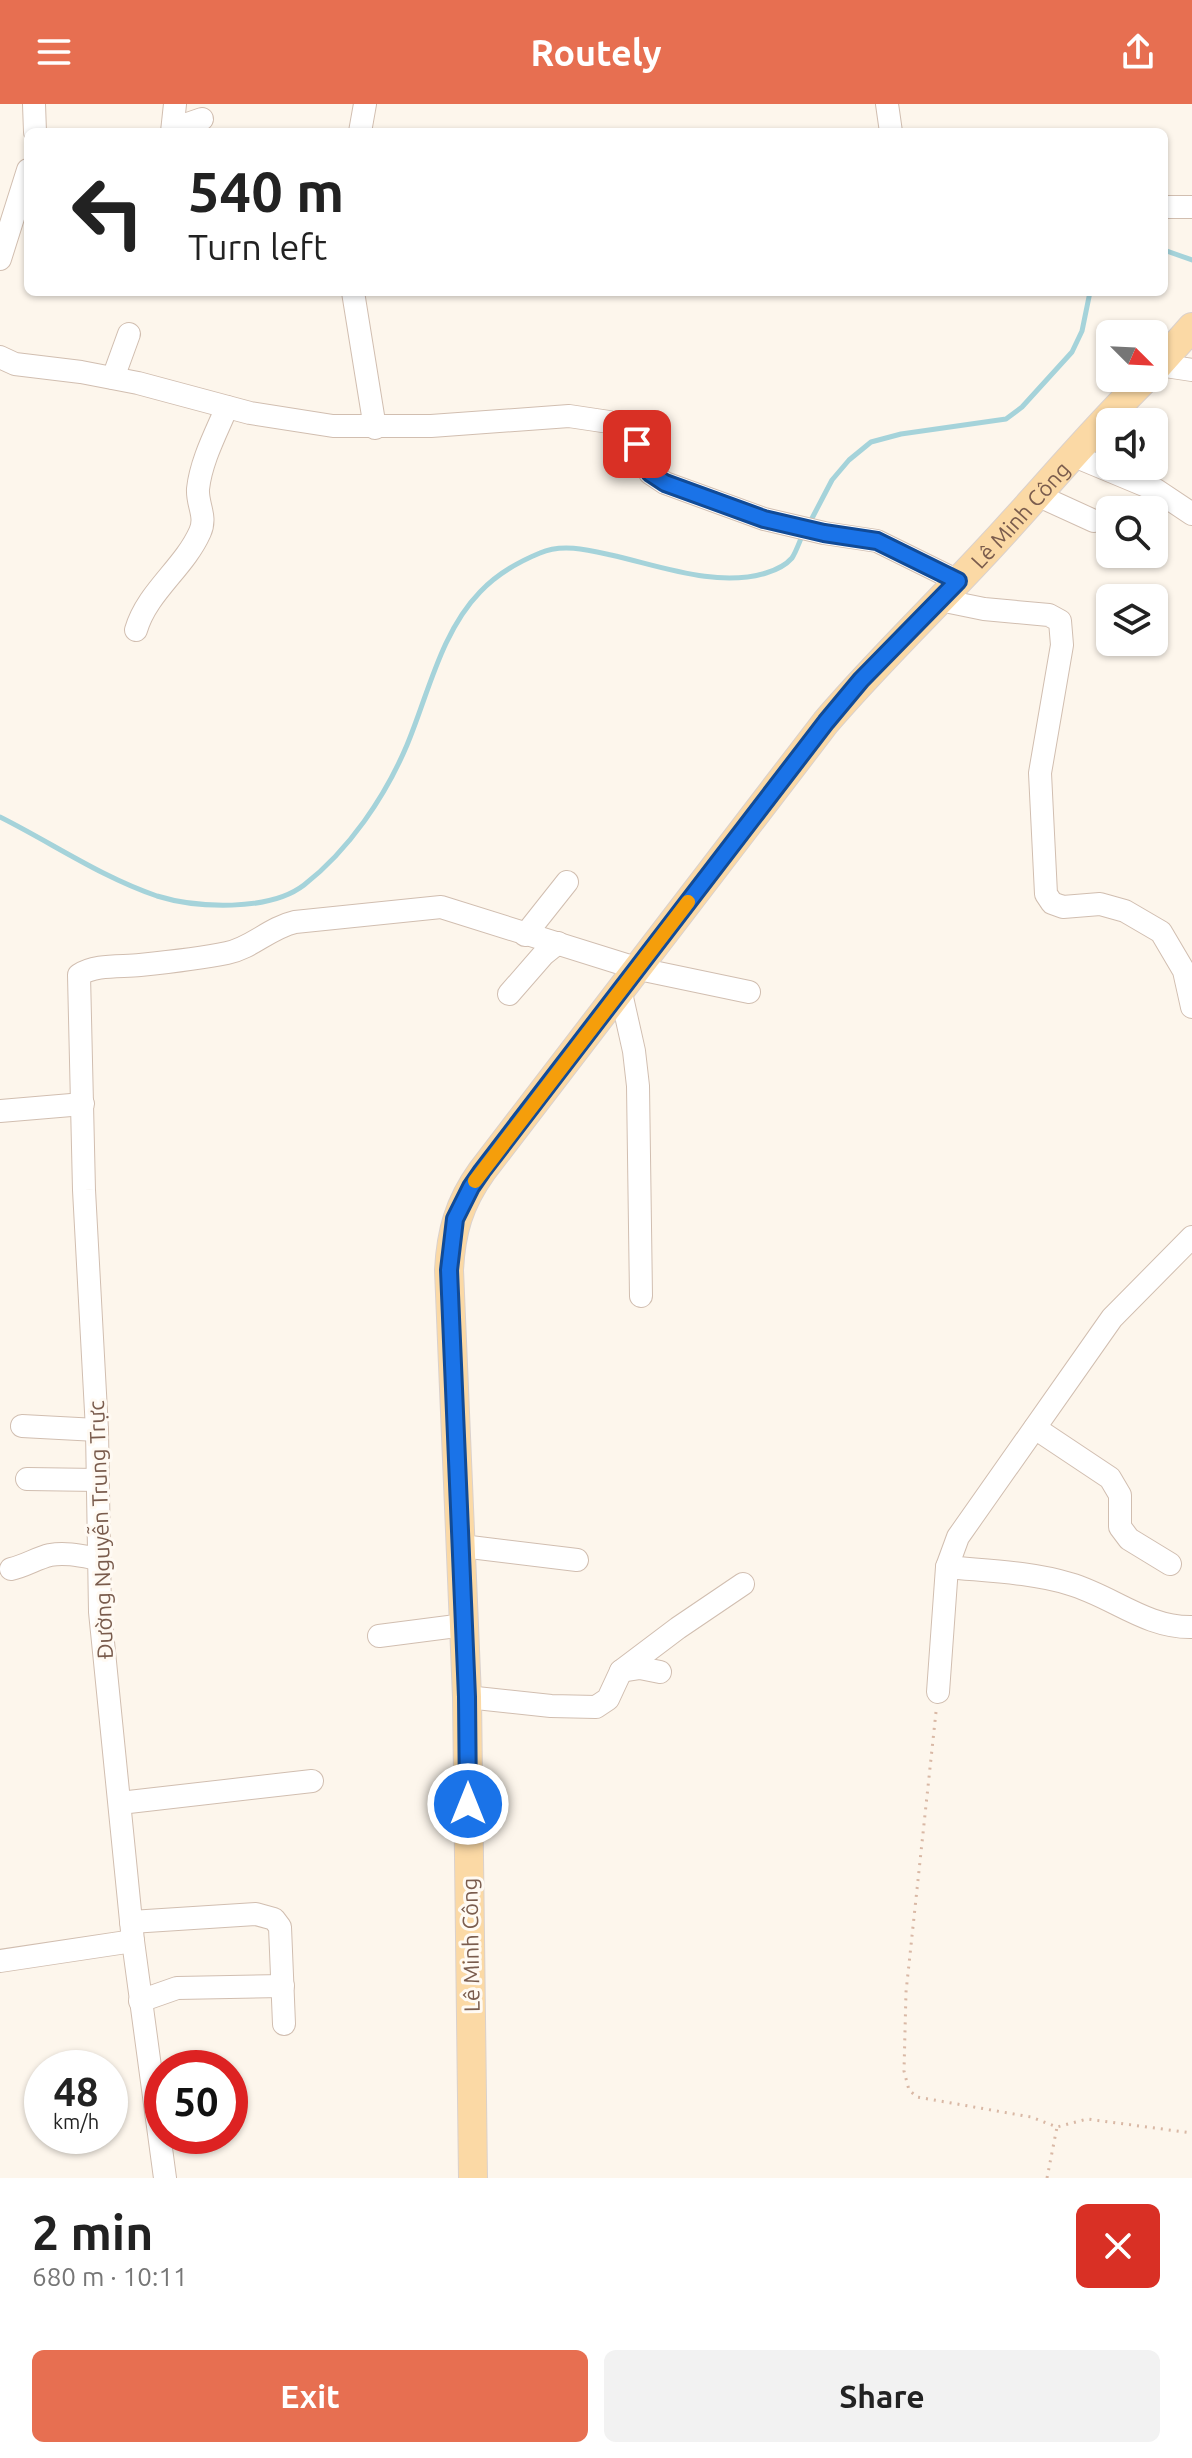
<!DOCTYPE html>
<meta charset="utf-8">
<style>
:root{--surface:#fff;--page:#f2f2f2;--text:#222;--muted:#767676;--accent:#e76f51}
body{margin:0;font-family:Ubuntu,sans-serif;background:var(--page);color:var(--text);height:100vh;display:flex;flex-direction:column;font-size:30px;white-space:nowrap}
*{box-sizing:border-box;margin:0}
p{font-size:26px;color:var(--muted)}
.icon{flex:none;width:44px;height:44px;fill:none;stroke:currentColor;stroke-width:2;stroke-linecap:round;stroke-linejoin:round}
.map{position:relative;height:2074px;overflow:hidden}
.details{display:flex;flex-direction:column;background:var(--surface);flex:1}
.details>*{flex:none}
.hud{position:absolute;left:24px;top:24px;width:1144px;height:168px;border-radius:12px;box-shadow:0 2px 6px #0004;background:#fff;color:var(--text);overflow:hidden}
.needle{width:52px;rotate:114deg}
.buttons{position:absolute;left:1096px;top:216px;display:grid;gap:16px}
.buttons a{display:grid;place-items:center;width:72px;height:72px;border-radius:12px;background:var(--surface);box-shadow:0 2px 6px #0004;font-size:40px}
.speed{position:absolute;left:24px;top:1946px;display:flex;gap:16px;font-size:40px;font-weight:700;text-align:center}
.speed>*{display:grid;place-content:center;width:104px;height:104px;border-radius:50%;background:var(--surface);box-shadow:0 2px 6px #0004;line-height:1}
.speed small{font-size:20px;font-weight:400}
.speed .limit{border:12px solid #d22;background:#fff;color:#111}
.pin{position:absolute;display:grid;place-items:center;width:68px;height:68px;color:#fff;margin:-34px;border-radius:16px;box-shadow:0 4px 12px #0006}
.me{position:absolute;width:88px;margin:-44px;rotate:0deg;stroke-linejoin:round;filter:drop-shadow(0 0 6px #0008)}
.turn{display:flex;align-items:center;gap:28px;height:168px;padding:0 32px;font-size:36px}
.turn .icon{width:104px;height:104px;stroke-width:2.5}
.turn b{display:block;font-size:56px;line-height:68px}
.round{display:grid;place-items:center;flex:none;width:84px;height:84px;border-radius:12px;background:var(--page)}
.overview{display:flex;align-items:center;justify-content:space-between;height:136px;padding:0 32px}
h1{font-size:48px;font-weight:700;line-height:60px}
.primary-button{display:flex;gap:16px;margin-top:auto;padding:16px 32px}
.primary-button a{flex:1;height:92px;border-radius:12px;background:var(--accent);color:#fff;font-size:32px;font-weight:700;line-height:92px;text-align:center}
.primary-button a+a{background:var(--page);color:var(--text)}
header{display:flex;justify-content:space-between;align-items:center;height:104px;padding:0 32px;background:var(--accent);color:#fff;font-size:36px;font-weight:700}
.map>svg:first-child{display:block}
.lines{fill:none;stroke-linecap:round;stroke-linejoin:round}
.stream{stroke:#a5d3da;stroke-width:5}
.minor-casing{stroke:#d1beb0;stroke-width:24}
.major-casing{stroke:#dad1cd;stroke-width:30}
.path{stroke:#d9b8a5;stroke-width:3;stroke-dasharray:2 6;stroke-linecap:butt}
.minor{stroke:#fff;stroke-width:22}
.major{stroke:#fbd9a5;stroke-width:28}
.route-casing{stroke:#114b97;stroke-width:20}
.route{stroke:#1a73e8;stroke-width:14}
.slow{stroke:#f59e0b;stroke-width:14}
.labels{text-anchor:middle;dominant-baseline:central;stroke-width:6;stroke-linejoin:round;paint-order:stroke}
.street-label{font-size:22px;fill:#7a5c4d;stroke:#fffaf3}
</style>
<header><svg class="icon" aria-label="menu" viewBox="0 0 24 24"><path d="M4 6h16M4 12h16M4 18h16"/></svg>Routely<svg class="icon" aria-label="share" viewBox="0 0 24 24"><path d="M12 15V3M7 8l5-5 5 5M5 13v7h14v-7"/></svg></header>
<div class="map">
<svg width="1192" height="2074" viewBox="0 0 1192 2074">
<rect width="100%" height="100%" fill="#fdf6ec"/>
<g class="lines">
<g class="stream">
<polyline points="1164,146 1192,156"/>
<polyline points="809,420 832,376 849,356 871,338 901,330 1006,315 1022,303 1072,248 1082,227 1090,188"/>
<path d="M 0,713 C 52,739 101,773 157,792 C 196,804 269,808 304,781 C 349,746 385,693 407,641 C 428,591 441,528 480,488 C 497,470 518,458 540,449 C 562,439 589,446 611,451 C 660,462 717,484 766,469 C 776,466 785,462 792,454 C 796,448 799,439 802,432"/>
</g>
<g class="minor-casing">
<g id="minor">
<polyline points="34,0 35,28"/>
<polyline points="887,0 891,28"/>
<polyline points="173,25 202,15"/>
<polyline points="172,28 175,0"/>
<polyline points="360,28 365,0"/>
<polyline points="1164,103 1192,103"/>
<polyline points="0,155 28,66"/>
<polyline points="353,188 375,324"/>
<polyline points="0,253 15,260 81,268 138,279 250,309 333,322 431,322 569,312 609,318 627,326 637,340 650,369 665,379 764,415 824,429 877,437 958,477"/>
<polyline points="1159,261 1192,266"/>
<polyline points="113,274 129,230"/>
<polyline points="1072,351 1156,386 1192,410"/>
<polyline points="1037,391 1094,417"/>
<polyline points="940,496 984,505 1049,511 1060,517 1062,541 1040,669 1046,790 1052,799 1063,803 1100,800 1125,807 1161,828 1184,867 1192,903"/>
<path d="M 136,526 C 147,488 184,464 200,428 C 207,412 197,401 198,385 C 201,357 216,329 227,303"/>
<polyline points="525,831 567,778"/>
<polyline points="621,889 634,947 638,982 641,1192"/>
<polyline points="509,890 543,851 558,839"/>
<polyline points="0,1007 83,1000"/>
<polyline points="22,1322 97,1326"/>
<polyline points="1035,1324 1110,1374 1120,1391 1120,1423 1129,1435 1170,1460"/>
<polyline points="27,1375 98,1376"/>
<polyline points="462,1442 577,1456"/>
<path d="M 947,1463 C 987,1467 1031,1468 1070,1480 C 1112,1492 1146,1524 1192,1523"/>
<path d="M 11,1465 C 25,1462 37,1454 50,1451 C 66,1448 82,1452 98,1455"/>
<polyline points="379,1532 464,1521"/>
<polyline points="621,1567 640,1564 660,1568"/>
<polyline points="938,1588 947,1463 958,1433 1112,1214 1192,1133"/>
<polyline points="467,1593 551,1602 596,1603 608,1595 621,1567 678,1524 743,1480"/>
<polyline points="120,1699 312,1677"/>
<polyline points="131,1818 256,1810 274,1815 280,1823 284,1920"/>
<polyline points="0,1857 133,1837"/>
<polyline points="140,1897 177,1884 283,1882"/>
<path d="M 165,2074 L 133,1837 L 100,1508 L 97,1326 L 84,1086 L 79,871 C 95,860 121,863 140,861 C 169,858 198,855 227,849 C 252,844 269,824 295,818 L 441,803 L 639,865 L 749,888"/>
</g>
</g>
<g class="major-casing">
<g id="major">
<polyline points="1154,266 1192,223"/>
<path id="s1" d="M 473,2074 L 467,1593 L 449,1166 C 451,1128 459,1099 482,1067 L 826,618 C 879,556 938,500 993,440 C 1044,385 1092,327 1146,274"/>
</g>
</g>
<g class="path">
<polyline points="936,1608 906,1888 904,1967 909,1986 917,1993 1031,2013 1057,2023 1087,2015 1192,2029"/>
<polyline points="1047,2074 1057,2023"/>
</g>
<use href="#minor" class="minor"/>
<use href="#major" class="major"/>
</g>
<g class="lines">
<g class="route-casing">
<polyline id="route" points="468,1700 467,1593 449,1166 455,1115 471,1083 482,1067 826,618 861,576 958,477 877,437 824,429 764,415 665,379 650,369 637,340"/>
</g>
<use href="#route" class="route"/>
<polyline class="slow" points="475,1077 688,798"/>
</g>
<g class="labels">
<g class="street-label">
<text stroke="none"><textPath href="#s1" startOffset="1864">Lê Minh Công</textPath></text>
<text transform="translate(100 1426) rotate(-92)">Đường Nguyễn Trung Trực</text>
<text transform="translate(470 1841) rotate(-91)">Lê Minh Công</text>
</g>
</g>
</svg>
<div class="buttons">
<a><svg class="needle" viewBox="-14 -14 28 28"><path d="M0-13l5 13h-10z" fill="#e53935"/><path d="M0 13l5-13h-10z" fill="#767676"/></svg></a>
<a><svg class="icon" aria-label="sound" viewBox="0 0 24 24"><path d="M4 9h4l5-4v14l-5-4H4zM17 9q2 3 0 6"/></svg></a>
<a><svg class="icon" aria-label="search" viewBox="0 0 24 24"><circle cx="10" cy="10" r="6"/><path d="M15 15l6 6"/></svg></a>
<a><svg class="icon" aria-label="layers" viewBox="0 0 24 24"><path d="M12 4l9 5-9 5-9-5zM3 14l9 5 9-5"/></svg></a>
</div>
<div class="speed"><div>48<small>km/h</small></div><div class="limit">50</div></div>
<div class="pin" style="left:637px;top:340px;background:#d93025"><svg class="icon" aria-label="arrive" viewBox="0 0 24 24"><path d="M6 21V4h12l-3 4 3 4H6"/></svg></div>
<svg class="me" style="left:468px;top:1700px" viewBox="-20 -20 40 40"><circle r="17" fill="#1a73e8" stroke="#fff" stroke-width="3"/><path d="M0-11L8 9 0 5-8 9z" fill="#fff"/></svg>
<div class="hud">
<div class="turn"><svg class="icon" aria-label="left" viewBox="0 0 24 24"><path d="M17 20v-9H6M10 6l-5 5 5 5"/></svg><div><b>540 m</b>Turn left</div></div>
</div>
</div>
<section class="details">
<div class="overview"><div><h1>2 min</h1><p>680 m · 10:11</p></div><a class="round" style="background:#d93025;color:#fff"><svg class="icon" aria-label="close" viewBox="0 0 24 24"><path d="M6 6l12 12M18 6L6 18"/></svg></a></div>
<div class="primary-button"><a>Exit</a><a>Share</a></div>
</section>
